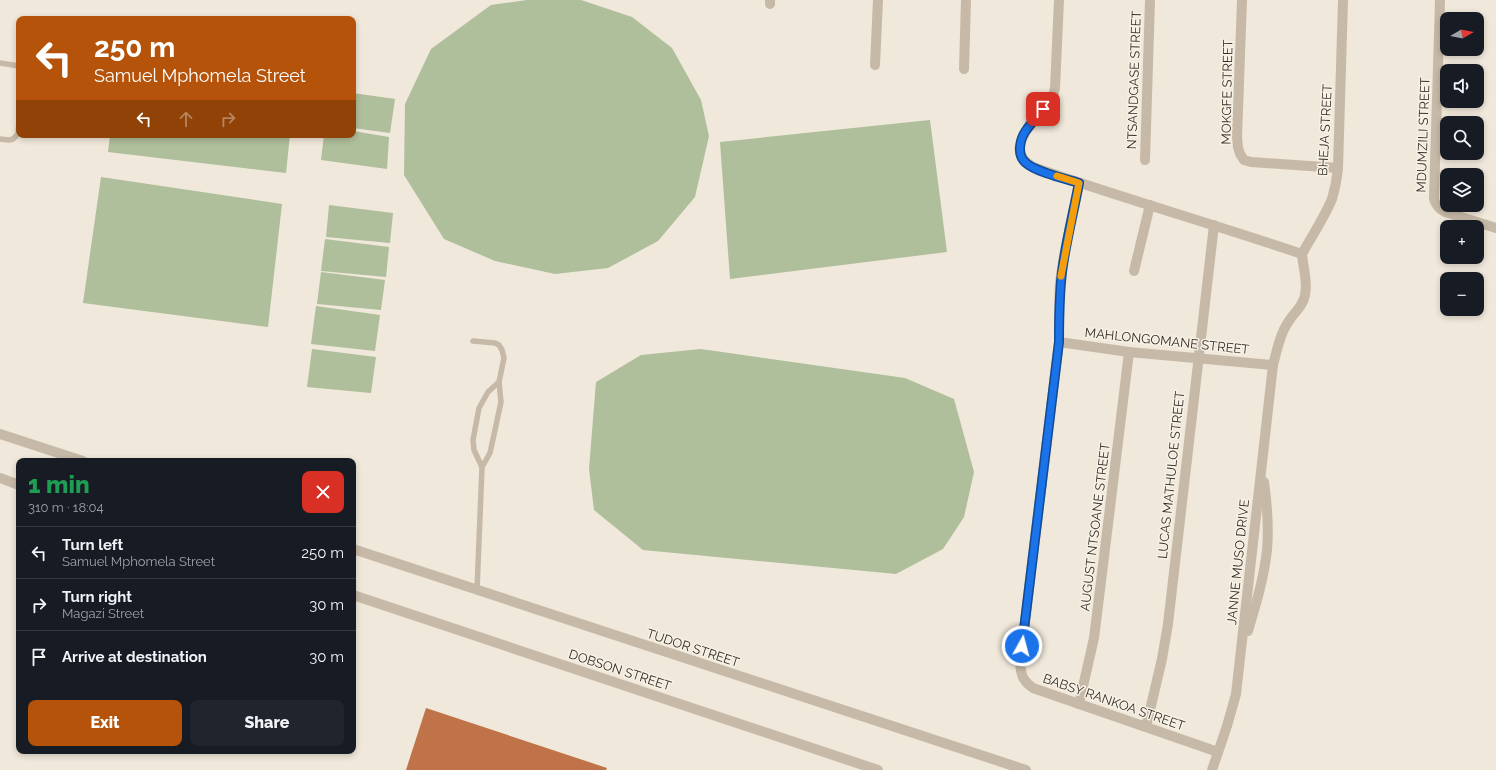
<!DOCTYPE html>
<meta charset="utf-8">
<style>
:root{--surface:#171b24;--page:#20242c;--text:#f1f3f6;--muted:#9ea1a6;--line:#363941;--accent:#b45309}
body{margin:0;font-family:Raleway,sans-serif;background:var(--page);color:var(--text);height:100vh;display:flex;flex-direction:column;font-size:15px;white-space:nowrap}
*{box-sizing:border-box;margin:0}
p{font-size:13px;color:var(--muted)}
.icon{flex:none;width:22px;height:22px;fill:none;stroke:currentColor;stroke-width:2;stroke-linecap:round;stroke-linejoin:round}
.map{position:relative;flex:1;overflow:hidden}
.side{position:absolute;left:16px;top:458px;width:340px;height:296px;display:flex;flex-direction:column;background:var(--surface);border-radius:8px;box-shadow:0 2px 6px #0003}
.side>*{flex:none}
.top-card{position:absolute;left:16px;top:16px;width:340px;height:122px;border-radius:8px;box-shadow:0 2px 6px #0003;background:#b45309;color:#fff;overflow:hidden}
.needle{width:26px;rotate:80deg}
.buttons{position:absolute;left:1440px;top:12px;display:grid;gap:8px}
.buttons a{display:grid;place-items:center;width:44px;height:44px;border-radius:8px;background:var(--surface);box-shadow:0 2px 6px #0003;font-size:20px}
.pin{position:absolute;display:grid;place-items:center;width:34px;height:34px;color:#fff;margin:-17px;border-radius:8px;box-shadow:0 2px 6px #0006}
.me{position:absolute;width:44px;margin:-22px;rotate:7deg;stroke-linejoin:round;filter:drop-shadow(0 0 3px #0008)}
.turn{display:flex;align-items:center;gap:14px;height:84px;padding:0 12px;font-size:18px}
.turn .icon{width:52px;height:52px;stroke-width:2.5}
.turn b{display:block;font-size:28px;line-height:34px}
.lanes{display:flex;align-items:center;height:38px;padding:0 12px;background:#0003;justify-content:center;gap:20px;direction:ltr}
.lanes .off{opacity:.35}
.round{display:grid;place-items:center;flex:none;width:42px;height:42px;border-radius:8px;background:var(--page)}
.summary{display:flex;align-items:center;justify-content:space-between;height:68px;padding:0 12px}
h1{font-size:24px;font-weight:800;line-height:30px;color:#1e9e55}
.cta{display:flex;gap:8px;margin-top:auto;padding:8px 12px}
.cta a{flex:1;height:46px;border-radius:8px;background:var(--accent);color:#fff;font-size:16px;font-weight:800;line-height:46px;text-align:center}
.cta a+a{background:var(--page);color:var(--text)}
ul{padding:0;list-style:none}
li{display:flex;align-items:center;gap:12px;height:52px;padding:0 12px;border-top:1px solid var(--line)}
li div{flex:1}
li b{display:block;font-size:15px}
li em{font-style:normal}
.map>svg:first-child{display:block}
.green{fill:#afbe9b}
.building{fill:#c07248}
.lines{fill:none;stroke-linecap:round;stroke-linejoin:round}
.service{stroke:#c7b9a7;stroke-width:5.5}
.minor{stroke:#c7b9a7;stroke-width:10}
.tertiary{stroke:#c7b9a7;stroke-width:10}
.route-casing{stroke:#114b97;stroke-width:10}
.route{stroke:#1a73e8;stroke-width:7}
.slow{stroke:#f59e0b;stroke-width:7}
.labels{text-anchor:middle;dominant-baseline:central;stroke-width:3;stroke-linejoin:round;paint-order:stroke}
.street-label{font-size:13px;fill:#342d27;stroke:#f8f2e6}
</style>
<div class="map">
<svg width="1496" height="770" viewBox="0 0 1496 770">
<rect width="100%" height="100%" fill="#f0e8da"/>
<g class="green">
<polygon points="527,0 581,0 632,17 672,48 701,100 709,136 695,197 658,241 608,268 555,274 495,261 444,239 404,175 405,104 431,49 491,5"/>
<polygon points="353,93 395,99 390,133 353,128"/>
<polygon points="930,120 947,252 730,279 720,142"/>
<polygon points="353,131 389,137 387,169 321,160 324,135 353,135"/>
<polygon points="110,135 290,135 286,173 108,152"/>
<polygon points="101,177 282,204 268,327 83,303"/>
<polygon points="329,205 393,213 390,243 326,237"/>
<polygon points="325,239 389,247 386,277 321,271"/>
<polygon points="321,272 385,280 381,310 317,304"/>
<polygon points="316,306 380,315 375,351 311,344"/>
<polygon points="312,349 376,357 371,393 307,387"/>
<polygon points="701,349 905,378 954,399 974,472 964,517 943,549 896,574 643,550 594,510 589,469 596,382 641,355"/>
</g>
<polygon class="building" points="426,708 607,768 606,770 406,770"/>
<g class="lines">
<g class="service">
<polyline points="0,63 19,66"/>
<polyline points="0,139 9,140 13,139 18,134 19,122"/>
<polyline points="473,341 495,343 499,345 502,350 504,358 499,382 501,402 490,453 482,467"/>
<polyline points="477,590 482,467 474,450 473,440 479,408 488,392 499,382"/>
</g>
<g class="minor">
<path d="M 1059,0 L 1055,88 C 1054,92 1053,97 1051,100 C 1039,119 999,147 1033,167 C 1122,198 1213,224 1302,254"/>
<polyline points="1242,0 1237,137 1238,147 1240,154 1244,160 1251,162 1338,168"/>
<path d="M 1440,0 L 1434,199 C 1436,206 1439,209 1445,212 L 1496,228"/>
<polyline points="770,4 770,0"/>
<polyline points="875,65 878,0"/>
<polyline points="964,69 966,0"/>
<polyline points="1145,160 1150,0"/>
<path d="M 1079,183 C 1073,216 1064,249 1060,283 C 1059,303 1059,322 1059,342 L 1020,662 C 1021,675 1022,680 1033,688 L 1218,752"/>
<path d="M 1302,254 C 1312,236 1324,218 1332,199 C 1335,189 1337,178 1338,168 L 1343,0"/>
<polyline points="1134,271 1150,205"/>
<polyline points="1059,342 1129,352 1273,365"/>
<polyline points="0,478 19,485"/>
<polyline points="353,595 878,770"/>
<path d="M 1248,631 C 1256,604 1264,578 1267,550 C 1269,528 1267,504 1264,482"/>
<polyline points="1079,704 1094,638 1098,606 1129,352"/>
<polyline points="1146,727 1162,659 1168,624 1214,225"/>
<path d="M 1212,770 L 1227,726 L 1236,694 L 1273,365 C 1277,351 1279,336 1287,324 C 1293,313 1303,307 1305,295 C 1308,282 1303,267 1302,254"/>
</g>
<g class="tertiary">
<polyline points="0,434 83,461"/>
<polyline points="353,549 1026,770"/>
</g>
</g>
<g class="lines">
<g class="route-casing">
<path id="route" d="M 1022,646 L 1059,342 C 1059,316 1059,290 1063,265 C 1067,237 1074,210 1079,183 C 1066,179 1036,172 1026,163 C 1016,155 1020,138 1027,129 C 1032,122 1038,116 1043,109"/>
</g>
<use href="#route" class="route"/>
<polyline class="slow" points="1057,176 1079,183 1061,276"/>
</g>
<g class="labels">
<g class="street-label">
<text transform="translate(1134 80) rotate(-88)">NTSANDGASE STREET</text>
<text transform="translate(1227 92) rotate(-89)">MOKGFE STREET</text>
<text transform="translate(1325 130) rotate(-87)">BHEJA STREET</text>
<text transform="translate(1423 135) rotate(-88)">MDUMZILI STREET</text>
<text transform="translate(1167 341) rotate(6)">MAHLONGOMANE STREET</text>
<text transform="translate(1171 475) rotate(-84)">LUCAS MATHULOE STREET</text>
<text transform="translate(1095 527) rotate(-83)">AUGUST NTSOANE STREET</text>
<text transform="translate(1238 562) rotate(-84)">JANNE MUSO DRIVE</text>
<text transform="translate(693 648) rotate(18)">TUDOR STREET</text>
<text transform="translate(620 670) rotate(18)">DOBSON STREET</text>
<text transform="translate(1114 702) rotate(19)">BABSY RANKOA STREET</text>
</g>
</g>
</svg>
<div class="buttons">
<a><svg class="needle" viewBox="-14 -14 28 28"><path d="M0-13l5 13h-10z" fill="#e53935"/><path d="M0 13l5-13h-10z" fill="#9ea1a6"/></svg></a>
<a><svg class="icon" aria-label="sound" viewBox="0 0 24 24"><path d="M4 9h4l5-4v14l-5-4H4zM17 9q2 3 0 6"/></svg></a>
<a><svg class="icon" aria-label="search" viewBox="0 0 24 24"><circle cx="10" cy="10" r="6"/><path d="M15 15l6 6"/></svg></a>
<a><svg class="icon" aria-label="layers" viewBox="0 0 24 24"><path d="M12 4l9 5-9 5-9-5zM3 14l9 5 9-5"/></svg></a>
<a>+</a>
<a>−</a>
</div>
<div class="pin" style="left:1043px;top:109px;background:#d93025"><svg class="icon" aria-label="arrive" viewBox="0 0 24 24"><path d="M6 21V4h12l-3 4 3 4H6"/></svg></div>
<svg class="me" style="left:1022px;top:646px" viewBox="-20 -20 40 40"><circle r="17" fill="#1a73e8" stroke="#fff" stroke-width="3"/><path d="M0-11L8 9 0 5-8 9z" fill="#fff"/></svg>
<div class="top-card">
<div class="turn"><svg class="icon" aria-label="left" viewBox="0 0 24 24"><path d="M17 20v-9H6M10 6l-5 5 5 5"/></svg><div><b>250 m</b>Samuel Mphomela Street</div></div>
<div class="lanes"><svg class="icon" aria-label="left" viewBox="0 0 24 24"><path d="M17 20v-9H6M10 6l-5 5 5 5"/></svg><svg class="icon off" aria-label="ahead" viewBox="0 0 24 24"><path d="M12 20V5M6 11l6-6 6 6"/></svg><svg class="icon off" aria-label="right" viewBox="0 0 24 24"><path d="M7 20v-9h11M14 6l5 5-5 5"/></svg></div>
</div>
<section class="side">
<div class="summary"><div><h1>1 min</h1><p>310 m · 18:04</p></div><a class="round" style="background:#d93025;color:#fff"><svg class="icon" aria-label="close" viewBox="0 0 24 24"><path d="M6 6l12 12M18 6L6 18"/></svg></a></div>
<ul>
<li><svg class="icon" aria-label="left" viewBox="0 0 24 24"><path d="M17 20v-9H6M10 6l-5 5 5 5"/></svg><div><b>Turn left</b><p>Samuel Mphomela Street</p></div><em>250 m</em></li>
<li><svg class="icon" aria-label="right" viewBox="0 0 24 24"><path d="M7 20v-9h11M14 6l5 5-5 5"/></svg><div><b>Turn right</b><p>Magazi Street</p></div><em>30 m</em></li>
<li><svg class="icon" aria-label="arrive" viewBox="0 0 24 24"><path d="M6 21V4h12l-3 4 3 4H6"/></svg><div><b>Arrive at destination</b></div><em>30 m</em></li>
</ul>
<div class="cta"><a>Exit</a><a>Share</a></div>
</section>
</div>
